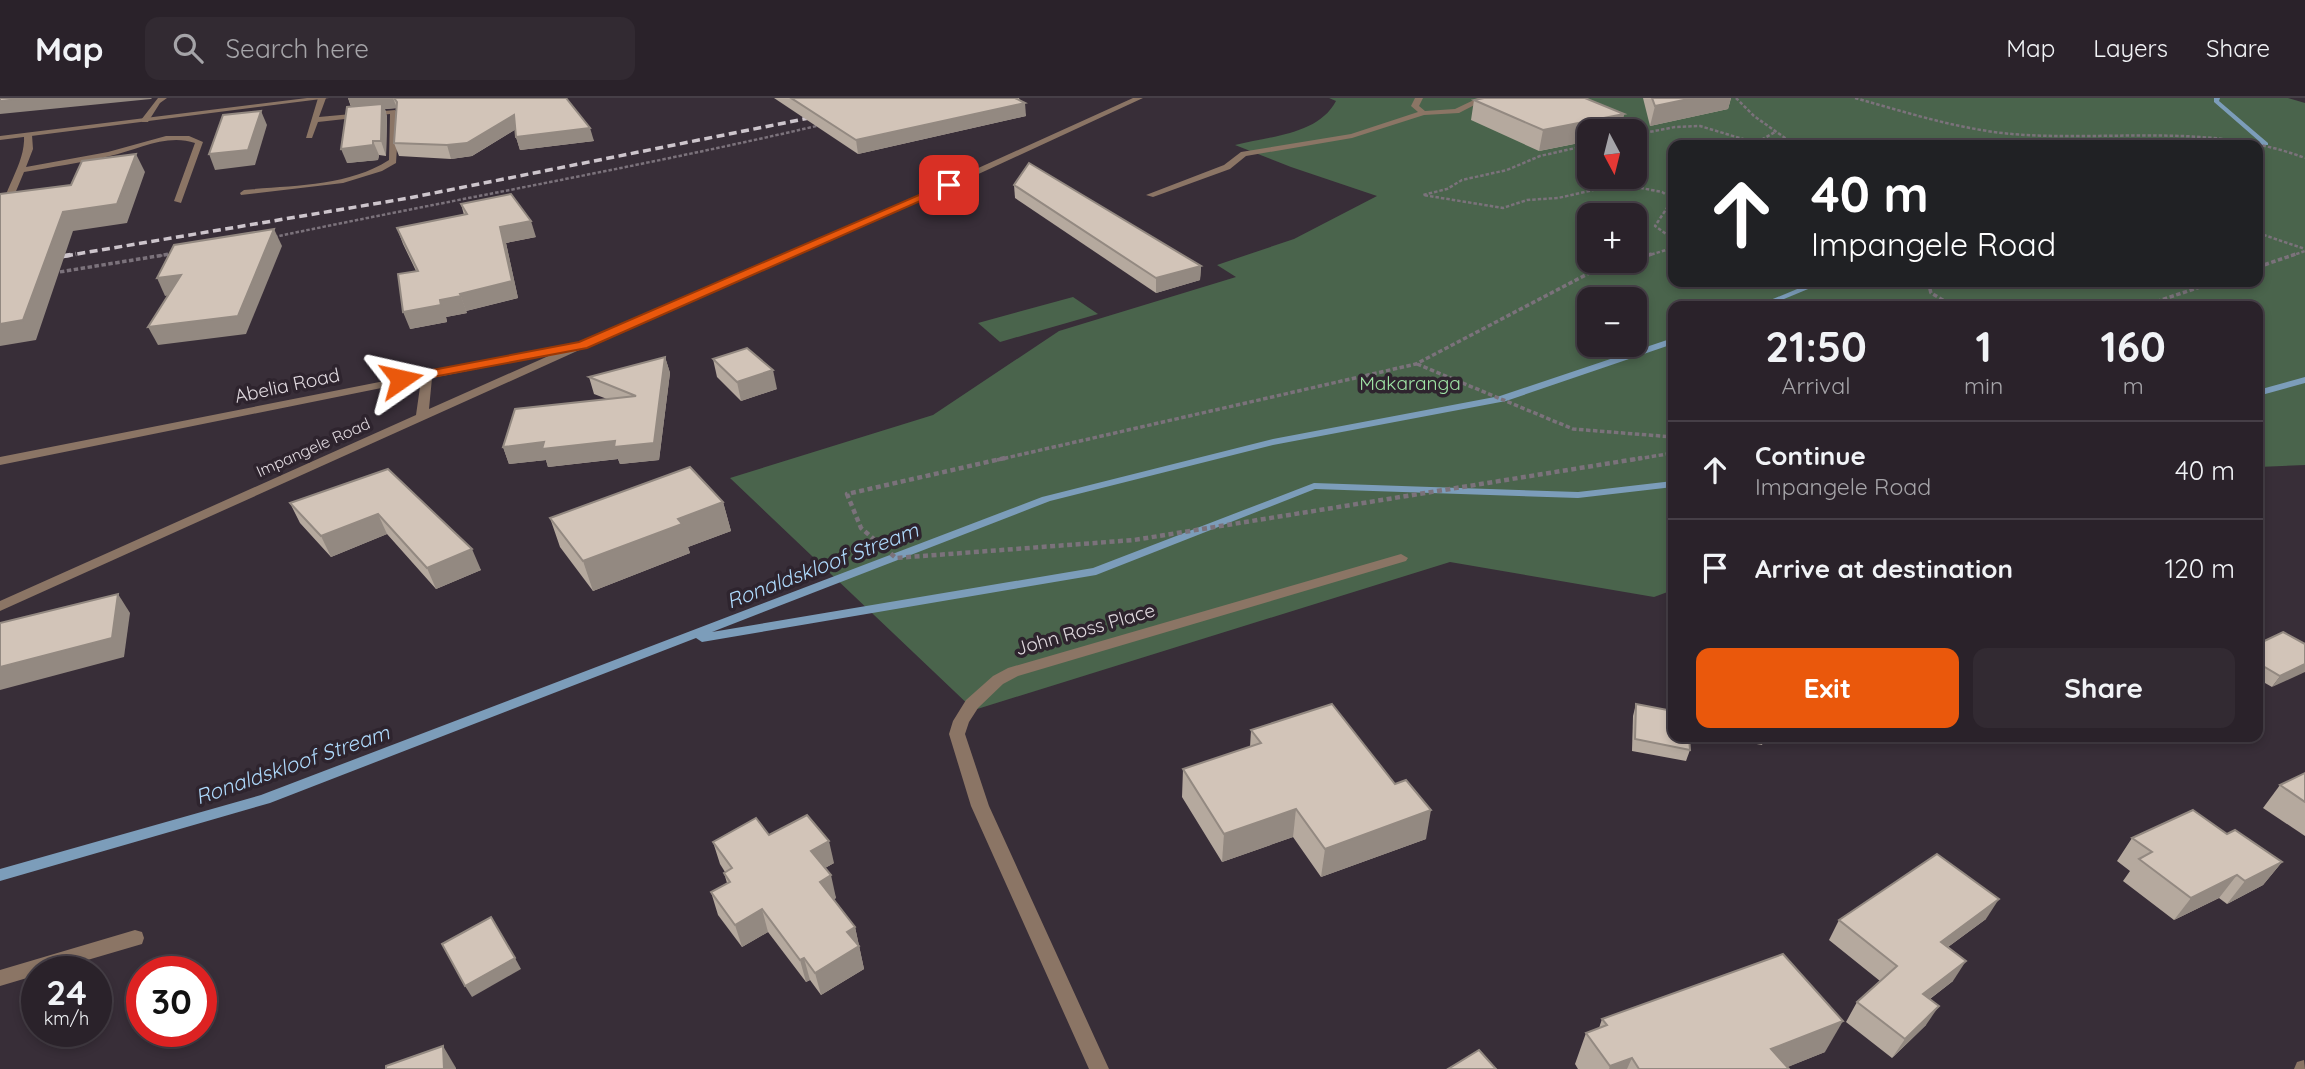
<!DOCTYPE html>
<meta charset="utf-8">
<style>
:root{--surface:#2a222a;--page:#322a32;--text:#f1f3f6;--muted:#a5a4a8;--line:#463f47;--accent:#ea580c}
body{margin:0;font-family:Quicksand,sans-serif;background:var(--page);color:var(--text);height:100vh;display:flex;flex-direction:column;font-size:26px;white-space:nowrap}
*{box-sizing:border-box;margin:0}
p{font-size:23px;color:var(--muted)}
.icon{flex:none;width:38px;height:38px;fill:none;stroke:currentColor;stroke-width:2;stroke-linecap:round;stroke-linejoin:round}
.map{position:relative;flex:1;overflow:hidden}
.side{position:absolute;left:1668px;top:203px;width:595px;height:441px;display:flex;flex-direction:column;background:var(--surface);border-radius:14px;box-shadow:0 4px 10px #0003,0 0 0 2px var(--line)}
.side>*{flex:none}
.hud{position:absolute;left:1668px;top:42px;width:595px;height:147px;border-radius:14px;box-shadow:0 4px 10px #0003,0 0 0 2px var(--line);background:#202124;color:#fff;overflow:hidden}
.needle{width:46px;rotate:173deg}
.fabs{position:absolute;left:1577px;top:21px;display:grid;gap:14px}
.fabs a{display:grid;place-items:center;width:70px;height:70px;border-radius:14px;background:var(--surface);box-shadow:0 4px 10px #0003,0 0 0 2px var(--line);font-size:35px}
.speed{position:absolute;left:21px;top:858px;display:flex;gap:14px;font-size:35px;font-weight:700;text-align:center}
.speed>*{display:grid;place-content:center;width:91px;height:91px;border-radius:50%;background:var(--surface);box-shadow:0 4px 10px #0003,0 0 0 2px var(--line);line-height:1}
.speed small{font-size:18px;font-weight:400}
.speed .limit{border:10px solid #d22;background:#fff;color:#111}
.pin{position:absolute;display:grid;place-items:center;width:60px;height:60px;color:#fff;margin:-30px;border-radius:14px;box-shadow:0 4px 10px #0006}
.me{position:absolute;width:77px;margin:-38px;rotate:79deg;stroke-linejoin:round;filter:drop-shadow(0 0 5px #0008)}
.turn{display:flex;align-items:center;gap:24px;height:147px;padding:0 28px;font-size:32px}
.turn .icon{width:91px;height:91px;stroke-width:2.5}
.turn b{display:block;font-size:49px;line-height:60px}
.eta{display:flex;justify-content:space-evenly;align-items:center;height:119px;text-align:center}
.eta b{font-size:42px;font-weight:800;line-height:49px}
.cta{display:flex;gap:14px;margin-top:auto;padding:14px 28px}
.cta a{flex:1;height:80px;border-radius:14px;background:var(--accent);color:#fff;font-size:28px;font-weight:800;line-height:80px;text-align:center}
.cta a+a{background:var(--page);color:var(--text)}
ul{padding:0;list-style:none}
li{display:flex;align-items:center;gap:21px;height:98px;padding:0 28px;border-top:2px solid var(--line)}
li div{flex:1}
li b{display:block;font-size:26px}
li em{font-style:normal}
header{display:flex;align-items:center;gap:42px;box-sizing:border-box;height:98px;padding:0 35px;background:var(--surface);border-bottom:2px solid var(--line)}
header strong{font-size:33px}
nav{display:flex;gap:38px;margin-inline-start:auto;font-size:24px}
.search{width:490px;height:63px;background:var(--page);display:flex;align-items:center;gap:18px;box-sizing:border-box;padding:0 24px;border-radius:14px;color:var(--muted);font-size:26px}
.map>svg:first-child{display:block}
.green{fill:#4a644c;fill-rule:evenodd}
.lines{fill:none;stroke-linecap:round;stroke-linejoin:round}
.stream{fill:#7c9dba;fill-rule:evenodd}
.path-far2{stroke:#7b727b;stroke-width:2.5;stroke-dasharray:3.5 2;stroke-linecap:butt}
.path-far1{stroke:#7b727b;stroke-width:3.5;stroke-dasharray:4.5 2.5;stroke-linecap:butt}
.path{stroke:#7b727b;stroke-width:4.5;stroke-dasharray:5 3.5;stroke-linecap:butt}
.service{fill:#8b7565;fill-rule:evenodd}
.minor{fill:#8b7565;fill-rule:evenodd}
.tertiary{fill:#8b7565;fill-rule:evenodd}
.rail-far1{stroke:#cdc5cc;stroke-width:3.5;stroke-dasharray:8 4.5;stroke-linecap:butt}
.rail{stroke:#cdc5cc;stroke-width:4.5;stroke-dasharray:10 5;stroke-linecap:butt}
.wall{fill:#b5a99e}
.shaded-wall{fill:#938981}
.building{fill:#d2c4b8;stroke:#938981;stroke-width:2}
.route{fill:#ea580c;stroke:#983908;stroke-width:2}
.labels{text-anchor:middle;dominant-baseline:central;stroke-width:7;stroke-linejoin:round;paint-order:stroke}
.far-street-label{font-size:16px;fill:#e2dbe1;stroke:#2e242e}
.park-label{font-size:19px;fill:#9ee3a4;stroke:#2e242e}
.street-label{font-size:19px;fill:#e2dbe1;stroke:#2e242e}
.water-label{font-size:21px;font-style:italic;fill:#afdafd;stroke:#2e242e}
</style>
<header>
<strong>Map</strong>
<div class="search"><svg class="icon" aria-label="search" viewBox="0 0 24 24"><circle cx="10" cy="10" r="6"/><path d="M15 15l6 6"/></svg>Search here</div>
<nav><a>Map</a><a>Layers</a><a>Share</a></nav>
</header>
<div class="map">
<svg width="2305" height="971" viewBox="0 0 2305 971">
<rect width="100%" height="100%" fill="#382e38"/>
<g class="green">
<path d="M 1329,0 L 2288,0 L 2305,5 L 2305,367 L 2258,369 L 2258,208 L 1673,208 L 1673,492 L 1654,499 L 1450,464 L 974,612 L 730,380 L 933,317 L 1059,233 L 1236,179 L 1217,167 L 1294,141 L 1377,98 L 1291,69 L 1235,47 C 1270,38 1318,37 1336,3 ZM 1589,33 L 1634,33 L 1634,79 L 1589,79 ZM 1673,47 L 2258,47 L 2258,184 L 1673,184 ZM 1589,117 L 1634,117 L 1634,163 L 1589,163 ZM 1589,201 L 1634,201 L 1634,247 L 1589,247 Z"/>
<polygon points="1073,199 1098,216 1000,244 978,225"/>
</g>
<g class="lines">
<g class="stream">
<polygon points="2214,0 2220,0 2219,3 2268,45 2268,47 2252,47 2260,44 2214,4"/>
<polygon points="1814,184 1825,184 1767,208 1756,208"/>
<polygon points="1673,240 1673,246 1506,303 1273,347 1050,403 712,534 1093,470 1314,385 1578,394 1673,383 1673,389 1578,400 1315,391 1096,477 702,544 696,540 270,705 0,783 0,771 261,697 1042,399 1273,341 1500,298"/>
<polygon points="2305,279 2305,285 2258,298 2258,292"/>
</g>
<g class="path-far2">
<polyline points="1736,0 1754,18 1795,47"/>
<path d="M 1855,0 C 1912,16 1967,34 2026,37 C 2119,42 2216,26 2305,60"/>
<polyline points="1634,37 1675,29 1700,28 1756,45 1775,34"/>
<polyline points="1589,47 1540,58 1507,72 1462,82 1447,91 1423,97 1503,110 1527,102 1558,100 1620,86 1662,94 1673,101 1655,128 1673,141"/>
<polyline points="2258,135 2305,151"/>
<path d="M 274,139 C 456,101 640,69 821,27"/>
<polyline points="159,158 176,155"/>
<polyline points="1646,158 1673,150"/>
<polyline points="2291,158 2305,153"/>
</g>
<g class="path-far1">
<polyline points="1634,161 1652,156"/>
<polyline points="2258,169 2296,156"/>
<polyline points="53,175 170,156"/>
<polyline points="1928,184 1931,195 1953,208"/>
<polyline points="2143,208 2215,184"/>
<polyline points="1417,266 1573,331 1673,339"/>
<polyline points="997,362 1416,266 1595,172 1628,163"/>
<polyline points="1631,362 1673,355"/>
</g>
<polyline class="path" points="1005,360 847,396 861,430 896,460 1134,442 1642,360"/>
<g class="service">
<polygon points="158,0 167,0 160,5 148,24 142,24 141,22"/>
<path d="M 318,0 L 326,0 L 319,19 L 395,12 L 399,17 L 396,65 L 382,73 L 343,85 L 241,97 L 240,95 L 244,92 C 292,87 347,89 389,62 L 390,16 L 318,24 L 312,40 L 306,40 Z"/>
<polygon points="1415,0 1423,0 1419,8 1425,13 1455,11 1478,0 1488,0 1459,15 1424,17 1352,40 1246,58 1230,71 1153,99 1146,97 1224,67 1241,54 1351,36 1418,14 1411,8"/>
<path d="M 28,35 L 32,37 L 33,51 L 26,69 L 108,54 L 166,38 L 189,38 L 203,44 L 181,105 L 174,103 L 195,45 C 167,35 137,52 110,58 C 81,65 52,69 24,74 L 4,122 L 0,125 C 0,93 26,68 24,37 Z"/>
</g>
<g class="minor">
<path d="M 1133,0 L 1143,0 L 907,109 L 586,249 L 0,513 L 0,503 L 416,317 L 421,282 L 0,367 L 0,359 L 557,249 L 562,252 L 901,105 ZM 553,256 L 429,311 L 432,280 Z"/>
<polygon points="1401,456 1408,460 1406,463 1018,578 1003,586 978,610 969,624 965,636 989,708 1109,971 1089,971 971,708 949,636 953,623 966,602 993,578 1008,570"/>
<polygon points="135,832 142,834 144,840 142,846 50,873 37,873 37,877 0,888 0,872"/>
<polygon points="2304,962 2305,971 2294,971 2297,964"/>
</g>
<polygon class="tertiary" points="307,0 329,0 0,42 0,38"/>
<polyline class="rail-far1" points="65,158 409,100 824,17"/>
<polyline class="rail" points="46,161 76,156"/>
</g>
<g class="wall">
<polygon points="348,0 566,0 594,43 520,52 516,39 516,31 472,58 451,61 399,58 394,45 397,10 385,11 387,19 386,58 379,57 378,62 347,65 351,9"/>
<polygon points="774,0 1019,0 1026,18 858,56"/>
<polygon points="1643,0 1731,0 1728,11 1650,28"/>
<polygon points="1549,1 1624,16 1620,33 1589,33 1589,43 1539,53 1471,22 1474,2"/>
<polygon points="1014,87 1201,168 1200,182 1156,195 1015,100"/>
<polygon points="461,106 536,139 506,145 518,200 466,213 467,215 446,219 447,224 410,231 416,173 403,146 397,130 464,117"/>
<polygon points="665,259 670,275 659,362 620,366 618,361 548,369 546,362 509,366 503,349 607,301 594,296 589,279"/>
<polygon points="713,261 777,291 741,303 717,279"/>
<polygon points="388,371 481,472 436,491 387,436 331,459 300,425 290,405"/>
<polygon points="723,404 731,433 688,449 690,455 593,493 560,449 550,420"/>
<polygon points="2258,546 2305,546 2272,589 2258,581"/>
<polygon points="1636,606 1690,652 1686,663 1632,653 1633,618"/>
<polygon points="1251,632 1395,686 1426,741 1321,779 1293,739 1222,764 1182,699 1183,671 1250,649"/>
<polygon points="1719,639 1765,639 1762,647"/>
<polygon points="2305,675 2305,738 2263,710 2280,687"/>
<polygon points="2227,736 2282,764 2263,787 2227,806 2219,800 2174,822 2123,783 2130,773 2117,763 2132,740"/>
<polygon points="769,737 834,765 825,770 836,800 834,801 855,829 864,871 821,897 810,882 806,884 768,834 742,849 718,817 711,794 727,785 724,775 725,774 720,766 713,744"/>
<polygon points="1986,821 1948,849 1953,883 1930,901 1926,927 1892,960 1846,924 1857,904 1880,883 1829,842 1839,822"/>
<polygon points="1602,921 1825,954 1787,969 1789,971 1578,971 1575,966 1586,935 1599,930"/>
</g>
<g class="shaded-wall">
<polygon points="28,0 152,0 151,1 0,16 0,3"/>
<polygon points="348,0 393,0 397,10 385,11 387,19 386,58 381,43 353,13"/>
<polygon points="1693,0 1731,0 1728,11 1650,28 1655,8"/>
<polygon points="1025,5 1026,18 858,56 856,42"/>
<polygon points="261,13 267,27 255,67 215,72 209,56"/>
<polygon points="1624,16 1620,33 1589,33 1589,43 1539,53 1543,32"/>
<polygon points="514,17 518,30 472,58 451,61 447,47"/>
<polygon points="590,30 594,43 520,52 516,39"/>
<polygon points="373,43 379,57 378,62 347,65 341,51"/>
<polygon points="136,56 145,74 127,125 73,133 36,242 0,248 0,226 63,114"/>
<polygon points="531,123 536,139 506,145 518,200 466,213 460,196 500,129"/>
<polygon points="274,131 282,148 246,236 158,247 148,229"/>
<polygon points="1201,168 1200,182 1156,195 1156,180"/>
<polygon points="181,177 189,194 165,198 157,180"/>
<polygon points="461,198 467,215 446,219 447,224 410,231 403,214 440,202"/>
<polygon points="665,259 670,275 659,362 620,366 618,361 548,369 546,362 509,366 503,349 544,344 615,343"/>
<polygon points="773,272 777,291 741,303 737,284"/>
<polygon points="723,404 731,433 688,449 690,455 593,493 583,463 678,421"/>
<polygon points="378,416 387,436 331,459 321,438"/>
<polygon points="472,451 481,472 436,491 427,470"/>
<polygon points="118,496 130,515 124,559 0,592 0,569"/>
<polygon points="2305,566 2305,574 2272,589 2280,578"/>
<polygon points="1296,711 1293,739 1222,764 1224,736"/>
<polygon points="1431,712 1426,741 1321,779 1325,751"/>
<polygon points="829,743 834,765 816,775 811,753"/>
<polygon points="2282,764 2263,787 2227,806 2245,783"/>
<polygon points="831,777 836,800 825,806 820,784"/>
<polygon points="2237,777 2219,800 2174,822 2191,800"/>
<polygon points="1999,801 1986,821 1929,863 1941,844"/>
<polygon points="762,811 768,834 742,849 735,827"/>
<polygon points="855,829 864,871 821,897 815,875 847,834"/>
<polygon points="515,860 521,871 472,899 465,888"/>
<polygon points="804,860 810,882 806,884 800,862"/>
<polygon points="1966,863 1953,883 1910,916 1923,896"/>
<polygon points="1939,908 1926,927 1892,960 1905,941"/>
<polygon points="1843,923 1825,954 1783,971 1771,951"/>
<polygon points="443,948 456,970 456,971 444,971"/>
<polygon points="1632,960 1627,971 1609,971 1610,968"/>
</g>
<g class="building">
<polygon points="0,0 28,0 0,3"/>
<polygon points="394,0 566,0 590,30 516,39 514,17 467,45 447,47 394,45 397,4"/>
<polygon points="791,0 1015,0 1025,5 856,42"/>
<polygon points="1484,0 1585,0 1624,16 1543,32 1474,2"/>
<polygon points="1652,0 1693,0 1655,8"/>
<polygon points="382,6 381,43 373,43 373,47 341,51 347,9"/>
<polygon points="261,13 248,52 209,56 223,17"/>
<polygon points="136,56 117,106 63,114 23,222 0,226 0,96 71,87 82,63"/>
<polygon points="1029,65 1201,168 1156,180 1014,87"/>
<polygon points="511,96 531,123 500,129 512,183 460,196 461,198 440,202 441,207 403,214 398,176 418,173 397,130 467,116 461,106"/>
<polygon points="274,131 238,218 148,229 181,177 157,180 174,147"/>
<polygon points="747,250 773,272 737,284 713,261"/>
<polygon points="665,259 654,345 614,349 615,343 542,351 544,344 503,349 515,311 636,298 589,279"/>
<polygon points="690,369 723,404 678,421 682,426 583,463 550,420"/>
<polygon points="388,371 472,451 427,470 378,416 321,438 290,405"/>
<polygon points="118,496 112,540 0,569 0,525"/>
<polygon points="2283,534 2305,546 2305,566 2280,578 2258,565 2258,546"/>
<polygon points="1332,606 1395,686 1406,682 1431,712 1325,751 1296,711 1224,736 1183,671 1261,645 1251,632"/>
<polygon points="1636,606 1673,613 1673,639 1689,639 1690,652 1635,641"/>
<polygon points="2305,675 2305,704 2280,687"/>
<polygon points="2193,712 2227,736 2235,732 2282,764 2245,783 2237,777 2191,800 2139,761 2152,754 2132,740"/>
<polygon points="807,717 829,743 811,753 831,777 820,784 855,829 847,834 859,848 815,875 804,860 800,862 762,811 735,827 711,794 730,784 724,775 732,770 713,744 756,720 769,737"/>
<polygon points="1937,756 1999,801 1941,844 1966,863 1923,896 1939,908 1905,941 1857,904 1897,868 1839,822"/>
<polygon points="491,819 515,860 465,888 442,846"/>
<polygon points="1783,856 1843,923 1771,951 1789,971 1639,971 1632,960 1610,968 1586,935 1607,927 1602,921"/>
<polygon points="443,948 444,971 386,971 386,968"/>
<polygon points="1479,952 1496,971 1448,971"/>
</g>
<polygon class="route" points="949,84 954,87 952,89 587,250 401,285 395,281 401,278 579,244"/>
<g class="labels">
<g class="far-street-label">
<text transform="translate(313 349) rotate(-24)">Impangele Road</text>
</g>
<g class="park-label">
<text x="1410" y="285">Makaranga</text>
</g>
<g class="street-label">
<text transform="translate(287 287) rotate(-12)">Abelia Road</text>
<text transform="translate(1085 531) rotate(-16)">John Ross Place</text>
</g>
<g class="water-label">
<text transform="translate(822 467) rotate(-21)">Ronaldskloof Stream</text>
<text transform="translate(292 666) rotate(-19)">Ronaldskloof Stream</text>
</g>
</g>
</svg>
<div class="fabs">
<a><svg class="needle" viewBox="-14 -14 28 28"><path d="M0-13l5 13h-10z" fill="#e53935"/><path d="M0 13l5-13h-10z" fill="#a5a4a8"/></svg></a>
<a>+</a>
<a>−</a>
</div>
<div class="speed"><div>24<small>km/h</small></div><div class="limit">30</div></div>
<div class="pin" style="left:949px;top:87px;background:#d93025"><svg class="icon" aria-label="arrive" viewBox="0 0 24 24"><path d="M6 21V4h12l-3 4 3 4H6"/></svg></div>
<svg class="me" style="left:401px;top:281px" viewBox="-20 -20 40 40"><path d="M0-17L14 15 0 8-14 15z" fill="#ea580c" stroke="#fff" stroke-width="4"/></svg>
<div class="hud">
<div class="turn"><svg class="icon" aria-label="ahead" viewBox="0 0 24 24"><path d="M12 20V5M6 11l6-6 6 6"/></svg><div><b>40 m</b>Impangele Road</div></div>
</div>
<section class="side">
<div class="eta">
<div><b>21:50</b><p>Arrival</p></div>
<div><b>1</b><p>min</p></div>
<div><b>160</b><p>m</p></div>
</div>
<ul>
<li><svg class="icon" aria-label="ahead" viewBox="0 0 24 24"><path d="M12 20V5M6 11l6-6 6 6"/></svg><div><b>Continue</b><p>Impangele Road</p></div><em>40 m</em></li>
<li><svg class="icon" aria-label="arrive" viewBox="0 0 24 24"><path d="M6 21V4h12l-3 4 3 4H6"/></svg><div><b>Arrive at destination</b></div><em>120 m</em></li>
</ul>
<div class="cta"><a>Exit</a><a>Share</a></div>
</section>
</div>
